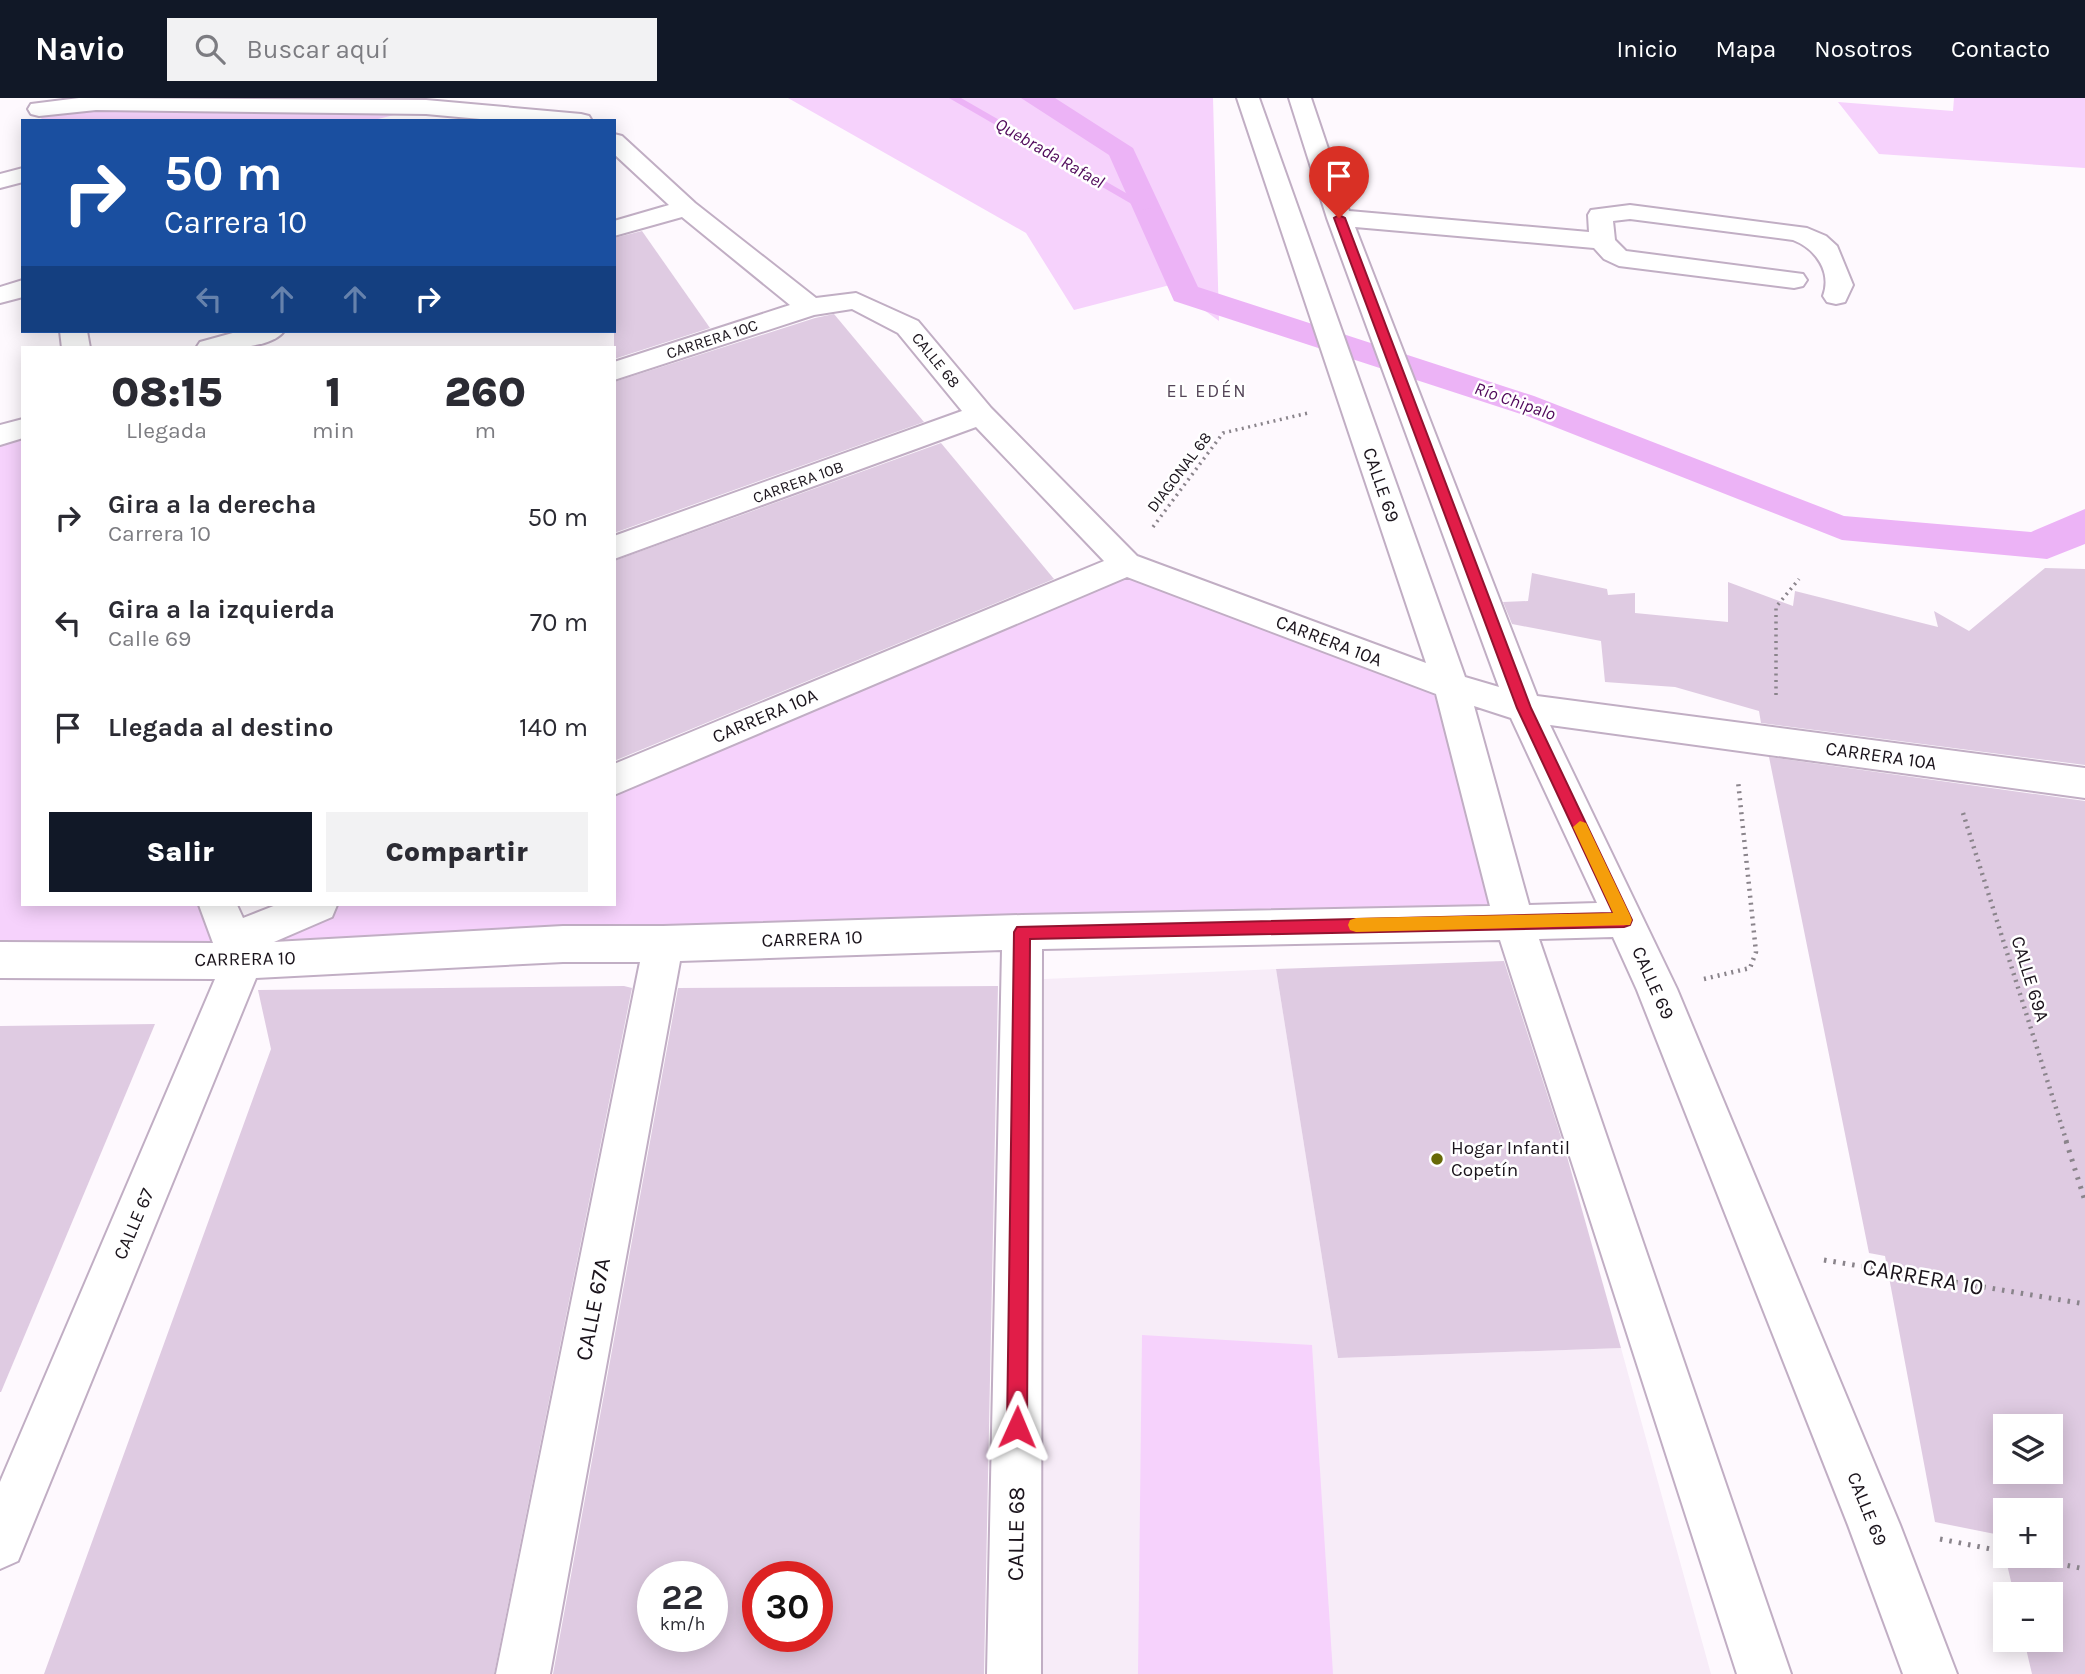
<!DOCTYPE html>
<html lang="es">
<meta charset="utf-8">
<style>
:root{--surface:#fff;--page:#f2f2f3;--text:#2b2b33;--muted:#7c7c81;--accent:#111827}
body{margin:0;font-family:Karla,sans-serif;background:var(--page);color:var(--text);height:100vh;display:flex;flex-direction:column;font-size:26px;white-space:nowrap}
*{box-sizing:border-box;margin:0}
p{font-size:23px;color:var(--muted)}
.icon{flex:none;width:38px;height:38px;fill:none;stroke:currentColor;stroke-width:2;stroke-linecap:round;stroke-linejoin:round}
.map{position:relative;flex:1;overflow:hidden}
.drawer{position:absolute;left:21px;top:248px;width:595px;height:560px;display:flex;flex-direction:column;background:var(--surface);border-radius:0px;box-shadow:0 4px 18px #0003}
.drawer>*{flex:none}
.guide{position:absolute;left:21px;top:21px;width:595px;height:214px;border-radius:0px;box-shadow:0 4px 18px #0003;background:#1a4fa0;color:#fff;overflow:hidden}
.controls{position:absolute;left:1993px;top:1316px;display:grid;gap:14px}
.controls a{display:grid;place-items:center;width:70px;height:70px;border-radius:0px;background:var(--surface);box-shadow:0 4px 18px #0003;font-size:35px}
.speed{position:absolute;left:637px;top:1463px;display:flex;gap:14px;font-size:35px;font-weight:700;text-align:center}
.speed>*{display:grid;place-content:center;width:91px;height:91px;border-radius:50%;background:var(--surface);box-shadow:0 4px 18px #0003;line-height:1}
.speed small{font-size:18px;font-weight:400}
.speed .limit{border:10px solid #d22;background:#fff;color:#111}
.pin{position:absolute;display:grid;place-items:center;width:60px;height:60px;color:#fff;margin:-72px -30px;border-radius:50% 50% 50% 0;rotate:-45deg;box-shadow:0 0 7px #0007}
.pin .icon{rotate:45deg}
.me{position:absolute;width:77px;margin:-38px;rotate:1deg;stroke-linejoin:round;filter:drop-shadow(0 0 5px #0008)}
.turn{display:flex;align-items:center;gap:24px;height:147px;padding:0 28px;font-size:32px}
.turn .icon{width:91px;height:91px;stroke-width:2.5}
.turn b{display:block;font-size:49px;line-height:60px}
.lanes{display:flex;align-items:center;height:66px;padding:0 28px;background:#0003;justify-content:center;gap:35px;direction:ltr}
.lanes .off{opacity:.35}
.eta{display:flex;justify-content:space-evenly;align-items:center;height:119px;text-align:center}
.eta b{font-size:42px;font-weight:800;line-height:49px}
.button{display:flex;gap:14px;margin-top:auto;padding:14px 28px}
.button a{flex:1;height:80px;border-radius:0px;background:var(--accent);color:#fff;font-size:28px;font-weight:800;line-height:80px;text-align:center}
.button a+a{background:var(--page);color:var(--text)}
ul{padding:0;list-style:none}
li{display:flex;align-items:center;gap:21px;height:105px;padding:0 28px}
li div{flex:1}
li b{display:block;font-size:26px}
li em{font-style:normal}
header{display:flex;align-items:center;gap:42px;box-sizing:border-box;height:98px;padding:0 35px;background:var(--accent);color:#fff}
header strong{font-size:33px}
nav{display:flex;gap:38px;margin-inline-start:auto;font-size:24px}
.search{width:490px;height:63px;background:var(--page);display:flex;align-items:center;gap:18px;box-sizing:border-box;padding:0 24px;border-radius:0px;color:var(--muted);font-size:26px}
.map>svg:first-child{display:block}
.built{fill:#f7ecf8}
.green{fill:#f6d2fc}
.water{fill:#ecb3f6}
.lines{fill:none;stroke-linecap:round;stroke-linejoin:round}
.stream{fill:#ecb3f6;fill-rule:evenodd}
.building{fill:#dfcbe2;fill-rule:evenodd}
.minor-casing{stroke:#c1aec4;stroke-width:4}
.path-far2{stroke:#8a848b;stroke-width:3.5;stroke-dasharray:2 4.5;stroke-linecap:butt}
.path-far1{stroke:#8a848b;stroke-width:4.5;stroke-dasharray:2 5;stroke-linecap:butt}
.path{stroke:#8a848b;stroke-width:5;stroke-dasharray:2.5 7;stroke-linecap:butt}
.minor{fill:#fff;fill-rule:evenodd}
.route{fill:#e11d48;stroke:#92132f;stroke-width:2}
.slow{fill:#f59e0b}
.poi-dot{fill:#676907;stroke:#fff;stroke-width:2.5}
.labels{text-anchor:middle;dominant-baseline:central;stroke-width:5;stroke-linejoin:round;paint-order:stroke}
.far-street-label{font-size:16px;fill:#1b141c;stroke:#fff}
.far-water-label{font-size:18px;font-style:italic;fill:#50095b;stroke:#fff}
.far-neighbourhood-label{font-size:18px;letter-spacing:2px;fill:#544457;stroke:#fff}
.street-label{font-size:19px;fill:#1b141c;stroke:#fff}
.poi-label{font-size:19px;fill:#1b141c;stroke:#fff;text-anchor:start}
.near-street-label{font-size:23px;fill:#1b141c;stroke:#fff}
</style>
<header>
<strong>Navio</strong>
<div class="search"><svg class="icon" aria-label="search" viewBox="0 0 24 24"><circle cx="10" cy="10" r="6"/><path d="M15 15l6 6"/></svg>Buscar aquí</div>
<nav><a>Inicio</a><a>Mapa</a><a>Nosotros</a><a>Contacto</a></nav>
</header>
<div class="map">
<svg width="2085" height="1576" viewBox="0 0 2085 1576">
<rect width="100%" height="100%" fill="#fef9fe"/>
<polygon class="built" points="1276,871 1338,1260 1621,1250 1711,1576 1036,1576 1044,881"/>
<g class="green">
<polygon points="788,0 1213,0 1219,223 1170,187 1074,212 1026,135"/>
<polygon points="1954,0 2085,0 2085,70 1879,56 1838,4 1953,13"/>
<polygon points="426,9 370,23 42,23 39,11"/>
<polygon points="23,330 23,807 218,807 232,843 318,807 614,807 614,682 1126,466 1451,588 1514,824 0,862 0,337"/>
<polygon points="1142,1237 1312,1247 1333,1576 1138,1576"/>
</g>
<polygon class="water" points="1021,0 1055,0 1133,50 1198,189 1534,298 1844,418 2031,434 2085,411 2085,446 2047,461 1842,442 1527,318 1174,203 1109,57"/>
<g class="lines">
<polygon class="stream" points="949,0 961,0 1152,110 1142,112"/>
</g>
<g class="building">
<polygon points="642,133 710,230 614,261 614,140"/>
<polygon points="834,216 924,324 614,435 614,284 815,220"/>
<polygon points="941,345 1054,481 614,663 614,463"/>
<polygon points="2045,470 2085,471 2085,667 1761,625 1759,613 1675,589 1605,584 1601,543 1512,526 1503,504 1528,503 1532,475 1607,491 1608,497 1635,495 1635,515 1728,524 1728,484 1793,508 1795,493 1938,529 1934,513 1969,533"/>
<path d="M 1769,659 L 2085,703 L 2085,1576 L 2032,1576 L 2024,1542 L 2051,1542 L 2051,1496 L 2014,1496 L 2000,1437 L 1935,1424 L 1885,1158 L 1869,1155 ZM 2006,1328 L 2051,1328 L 2051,1374 L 2006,1374 ZM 2006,1412 L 2051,1412 L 2051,1458 L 2006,1458 Z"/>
<polygon points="1504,863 1564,1048 1621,1250 1338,1260 1276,871"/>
<polygon points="624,888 632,890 494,1576 44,1576 271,951 258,892"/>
<path d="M 998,888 L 984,1576 L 553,1576 L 678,890 ZM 653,1479 L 712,1479 L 712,1538 L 653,1538 ZM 758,1479 L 817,1479 L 817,1538 L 758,1538 Z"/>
<polygon points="155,926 1,1294 0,1294 0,928"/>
</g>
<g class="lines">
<g class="minor-casing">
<g id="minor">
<polygon points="79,0 426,2 581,16 589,18 592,23 502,23 426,16 96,12 39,18 31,16 28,11 31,6"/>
<path d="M 1237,0 L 1259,0 L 1465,579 L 1499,589 L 1327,120 L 1289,0 L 1311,0 L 1349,113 L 1589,134 L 1588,117 L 1591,112 L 1630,107 L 1807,130 L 1826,138 L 1837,148 L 1853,187 L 1845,204 L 1836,206 L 1827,204 L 1823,198 C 1832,174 1816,151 1793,142 L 1630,121 L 1613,123 L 1615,142 L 1626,153 L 1803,176 L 1807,182 L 1803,188 L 1794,190 L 1619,168 L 1604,161 L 1594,150 L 1355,129 L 1537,598 L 2085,670 L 2085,700 L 1550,627 L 1677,891 L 1900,1427 L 1957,1576 L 1903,1576 L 1848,1427 L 1637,892 L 1613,839 L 1539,841 L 1791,1576 L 1737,1576 L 1500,842 L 1042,851 L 1041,1576 L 987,1576 L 1002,852 L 680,863 L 550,1576 L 496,1576 L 640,864 L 563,864 L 256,880 L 18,1463 L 0,1471 L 0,1384 L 215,881 L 0,880 L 0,844 L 213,845 L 199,807 L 237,807 L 243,820 L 276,807 L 337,807 L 332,819 L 274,844 L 563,828 L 663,828 L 1022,817 L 1490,808 L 1436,596 L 1127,479 L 614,697 L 614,666 L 1104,463 L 976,329 L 614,461 L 614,438 L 962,313 L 898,235 L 852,211 L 814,217 L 614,282 L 614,264 L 790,207 L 682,119 L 614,138 L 614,123 L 669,107 L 614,56 L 614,36 L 622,38 L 695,105 L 816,200 L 856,195 L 918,223 L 991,310 L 1137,458 L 1426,565 ZM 1474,608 L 1511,620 L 1597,805 L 1529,807 Z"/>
<polygon points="23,70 23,84 0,90 0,76"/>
<polygon points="23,182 23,199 0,205 0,189"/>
<polygon points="60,233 87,233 90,250 62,250"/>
<path d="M 240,233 L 284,233 C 271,252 217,251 196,250 L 200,244 Z"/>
<polygon points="23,321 23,340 0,347 0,327"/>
</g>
</g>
<g class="path-far2">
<polyline points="1153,429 1223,335 1308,315"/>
<polyline points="1776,597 1776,509 1799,481"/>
</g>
<g class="path-far1">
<polyline points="1963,715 2067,1045"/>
<polyline points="1704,881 1750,870 1756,854 1738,683"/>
</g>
<g class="path">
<polyline points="2066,1043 2085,1103"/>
<polyline points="1824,1162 2085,1206"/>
<polyline points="1940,1441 2006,1454"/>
<polyline points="2021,1458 2085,1471"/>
</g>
<use href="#minor" class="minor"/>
</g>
<polygon class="route" points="1339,117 1345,120 1531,610 1632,822 1630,827 1624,829 1030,841 1027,1329 1024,1336 1017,1339 1010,1336 1007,1329 1014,834 1017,829 1613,815 1517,610 1334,120"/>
<polygon class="slow" points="1580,723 1586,725 1630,817 1632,822 1630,827 1356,834 1350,832 1348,827 1350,822 1356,820 1613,815 1573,729"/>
<circle class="poi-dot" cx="1437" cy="1061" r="7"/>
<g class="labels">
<g class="far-street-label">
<text transform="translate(712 241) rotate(-18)">CARRERA 10C</text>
<text transform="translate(936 262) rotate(51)">CALLE 68</text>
<text transform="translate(1179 374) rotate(-53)">DIAGONAL 68</text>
<text transform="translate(798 384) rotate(-20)">CARRERA 10B</text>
</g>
<g class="far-water-label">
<text transform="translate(1050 55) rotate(30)">Quebrada Rafael</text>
<text transform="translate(1515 303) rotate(19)">Río Chipalo</text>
</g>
<g class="far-neighbourhood-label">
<text x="1207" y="293">EL EDÉN</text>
</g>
<g class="street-label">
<text transform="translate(1381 387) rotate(71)">CALLE 69</text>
<text transform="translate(1329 543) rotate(21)">CARRERA 10A</text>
<text transform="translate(765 618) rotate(-23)">CARRERA 10A</text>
<text transform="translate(1881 658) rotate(8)">CARRERA 10A</text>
<text transform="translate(812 841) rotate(-2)">CARRERA 10</text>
<text transform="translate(245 861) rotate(-1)">CARRERA 10</text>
<text transform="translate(2030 881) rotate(73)">CALLE 69A</text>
<text transform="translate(1653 885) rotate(66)">CALLE 69</text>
<text transform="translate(134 1126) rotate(-67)">CALLE 67</text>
<text transform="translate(1867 1411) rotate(68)">CALLE 69</text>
</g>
<g class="poi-label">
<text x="1451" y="1050">Hogar Infantil<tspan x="1451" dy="22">Copetín</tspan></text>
</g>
<g class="near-street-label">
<text transform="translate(1923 1179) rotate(10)">CARRERA 10</text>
<text transform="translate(593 1211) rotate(-79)">CALLE 67A</text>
<text transform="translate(1016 1436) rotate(-89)">CALLE 68</text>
</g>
</g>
</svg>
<div class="controls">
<a><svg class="icon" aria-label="layers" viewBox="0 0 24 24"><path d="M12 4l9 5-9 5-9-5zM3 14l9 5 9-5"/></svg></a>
<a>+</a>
<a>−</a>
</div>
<div class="speed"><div>22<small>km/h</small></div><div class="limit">30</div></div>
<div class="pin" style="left:1339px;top:120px;background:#d93025"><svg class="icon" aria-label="arrive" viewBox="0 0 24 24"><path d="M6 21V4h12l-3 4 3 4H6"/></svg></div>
<svg class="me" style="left:1017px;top:1329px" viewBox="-20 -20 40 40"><path d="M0-17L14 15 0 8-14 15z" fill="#e11d48" stroke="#fff" stroke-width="4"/></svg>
<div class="guide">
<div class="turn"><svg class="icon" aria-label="right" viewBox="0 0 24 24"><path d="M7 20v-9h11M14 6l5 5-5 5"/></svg><div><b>50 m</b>Carrera 10</div></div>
<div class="lanes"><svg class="icon off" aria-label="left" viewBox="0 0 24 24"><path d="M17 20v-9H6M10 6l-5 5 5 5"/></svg><svg class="icon off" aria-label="ahead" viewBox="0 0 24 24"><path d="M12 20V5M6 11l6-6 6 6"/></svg><svg class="icon off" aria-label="ahead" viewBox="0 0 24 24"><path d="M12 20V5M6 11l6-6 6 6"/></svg><svg class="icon" aria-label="right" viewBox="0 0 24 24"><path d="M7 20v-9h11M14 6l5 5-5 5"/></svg></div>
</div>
<section class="drawer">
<div class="eta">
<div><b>08:15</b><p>Llegada</p></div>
<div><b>1</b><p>min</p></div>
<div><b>260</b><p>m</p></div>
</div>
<ul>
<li><svg class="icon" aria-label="right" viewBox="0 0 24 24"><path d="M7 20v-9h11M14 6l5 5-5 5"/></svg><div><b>Gira a la derecha</b><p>Carrera 10</p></div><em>50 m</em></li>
<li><svg class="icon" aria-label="left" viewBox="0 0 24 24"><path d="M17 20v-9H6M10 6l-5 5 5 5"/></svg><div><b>Gira a la izquierda</b><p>Calle 69</p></div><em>70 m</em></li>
<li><svg class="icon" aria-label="arrive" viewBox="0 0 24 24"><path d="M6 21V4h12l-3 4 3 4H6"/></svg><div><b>Llegada al destino</b></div><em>140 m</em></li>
</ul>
<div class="button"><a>Salir</a><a>Compartir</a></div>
</section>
</div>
